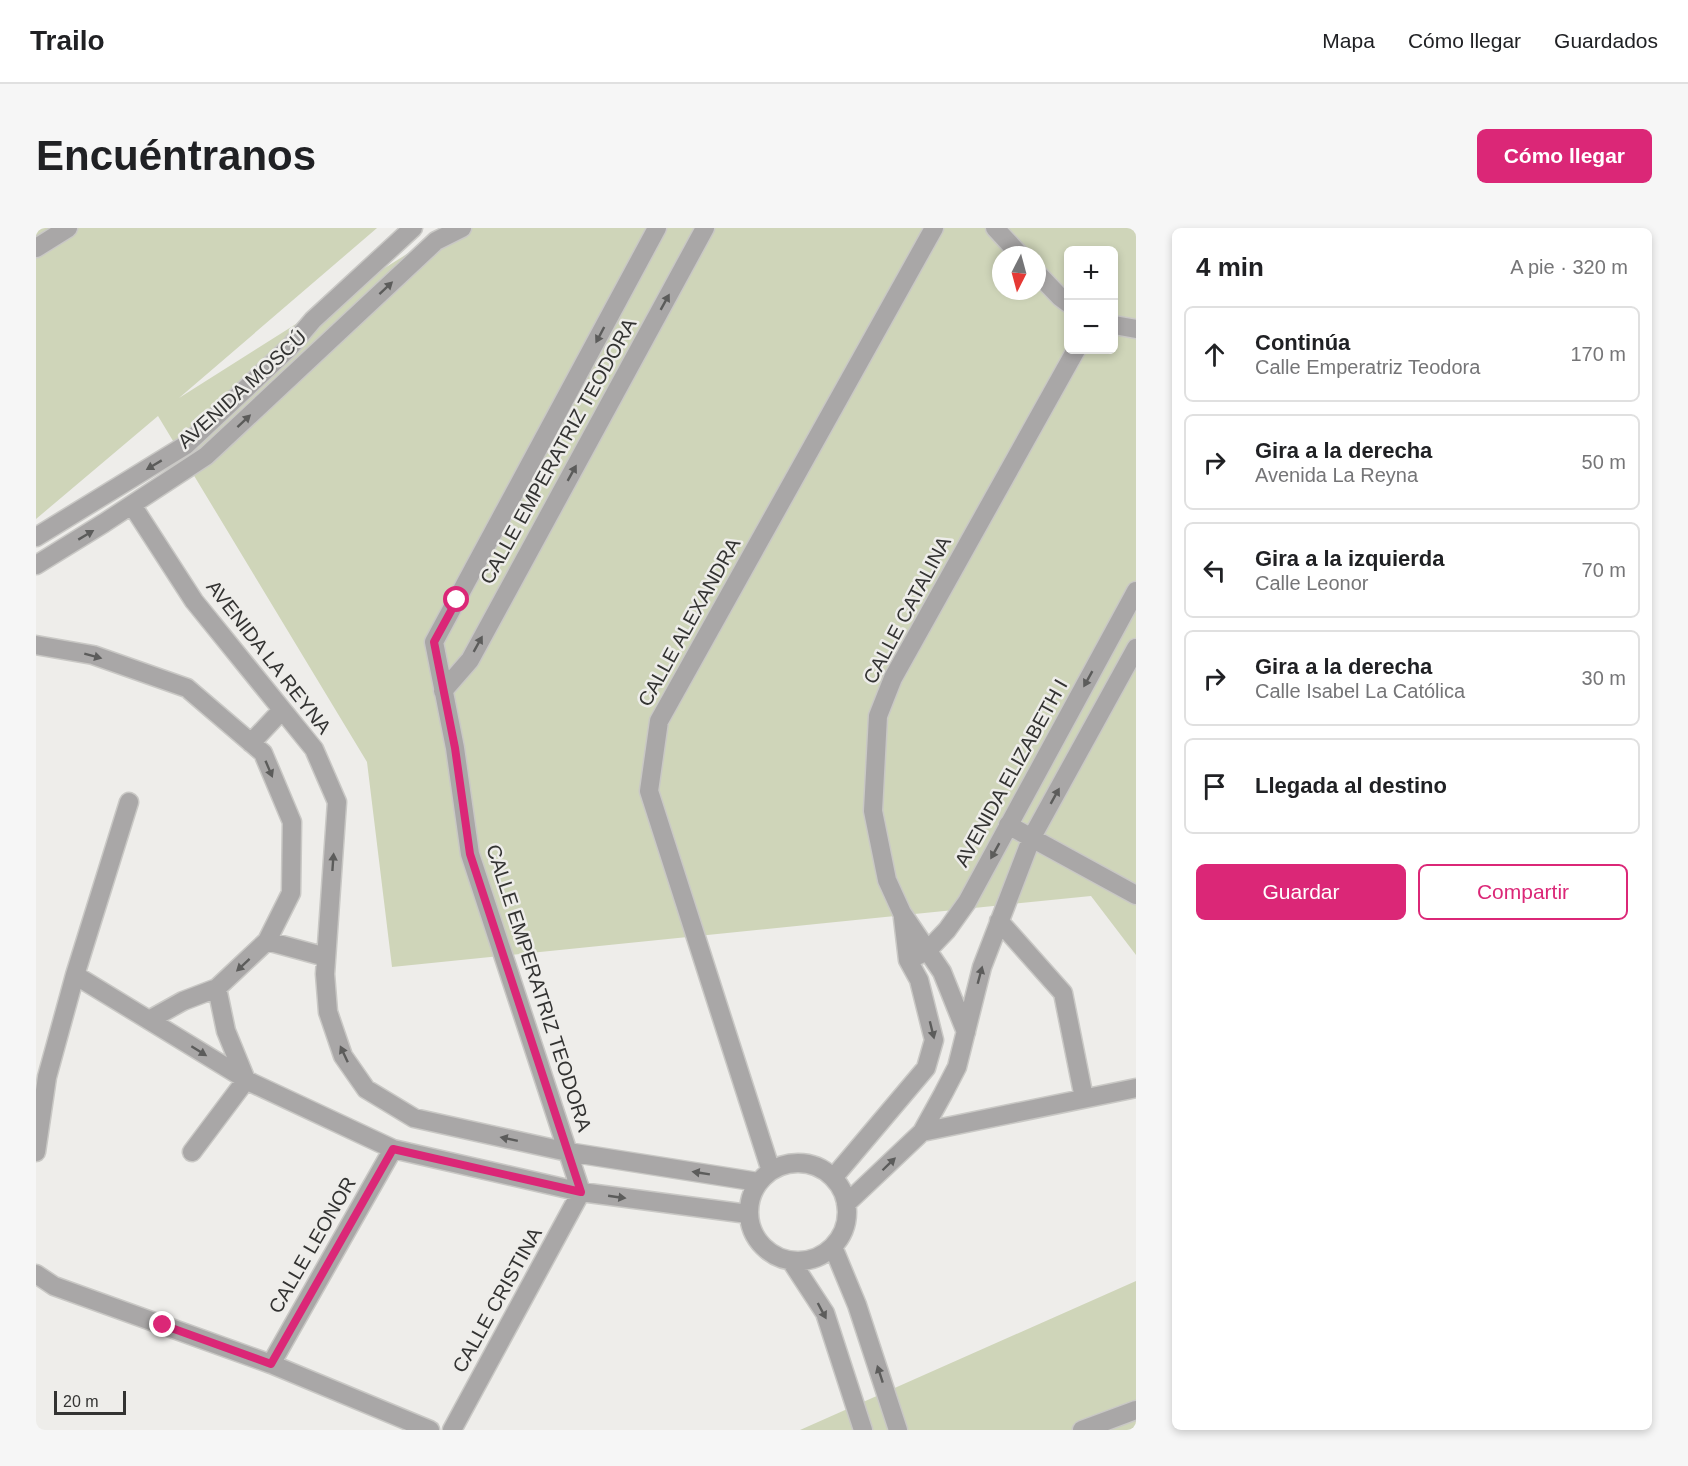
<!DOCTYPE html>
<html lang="es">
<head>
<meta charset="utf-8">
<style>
  :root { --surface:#fff; --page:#f6f6f6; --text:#202124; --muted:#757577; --line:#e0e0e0; --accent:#db2777 }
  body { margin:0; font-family:Arial,sans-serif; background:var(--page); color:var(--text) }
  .controls { position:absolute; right:18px; top:18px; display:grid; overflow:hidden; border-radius:9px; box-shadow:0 3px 9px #0003 }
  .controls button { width:54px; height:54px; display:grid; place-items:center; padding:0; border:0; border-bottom:2px solid var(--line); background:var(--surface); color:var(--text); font:30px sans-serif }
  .compass { position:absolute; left:956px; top:18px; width:54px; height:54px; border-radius:50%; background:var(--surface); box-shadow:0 3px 9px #0003; rotate:186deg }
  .scale { position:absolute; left:18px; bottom:15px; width:72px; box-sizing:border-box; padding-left:6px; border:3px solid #333332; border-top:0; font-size:16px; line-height:21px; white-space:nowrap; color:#333332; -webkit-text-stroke:4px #eeedea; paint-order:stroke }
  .stop { position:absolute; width:18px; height:18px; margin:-14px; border:4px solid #db2777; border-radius:50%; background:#fff }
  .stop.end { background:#db2777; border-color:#fff; box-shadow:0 2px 6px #0008 }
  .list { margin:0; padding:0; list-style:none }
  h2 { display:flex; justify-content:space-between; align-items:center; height:78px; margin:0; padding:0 24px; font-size:26px }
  h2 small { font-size:20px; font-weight:400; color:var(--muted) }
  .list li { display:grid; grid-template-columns:39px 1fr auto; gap:18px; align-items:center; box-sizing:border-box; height:96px; margin:0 12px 12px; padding:0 12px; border:2px solid var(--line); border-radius:9px }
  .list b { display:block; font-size:22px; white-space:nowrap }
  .list p { margin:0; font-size:20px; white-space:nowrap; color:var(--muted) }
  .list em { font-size:20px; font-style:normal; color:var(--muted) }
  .actions { display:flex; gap:12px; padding:18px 24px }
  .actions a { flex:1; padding:14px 0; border:2px solid var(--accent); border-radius:9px; text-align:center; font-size:21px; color:var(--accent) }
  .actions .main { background:var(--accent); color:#fff }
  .icon { flex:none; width:33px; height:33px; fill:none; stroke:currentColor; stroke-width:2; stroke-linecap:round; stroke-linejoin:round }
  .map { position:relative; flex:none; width:1100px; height:1202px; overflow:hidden; border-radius:9px }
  header { display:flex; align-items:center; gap:36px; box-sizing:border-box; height:84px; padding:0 30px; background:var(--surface); border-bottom:2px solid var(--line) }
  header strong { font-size:28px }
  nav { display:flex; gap:33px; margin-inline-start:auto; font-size:21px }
  .intro { display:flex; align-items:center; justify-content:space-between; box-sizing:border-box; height:144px; padding:0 36px }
  h1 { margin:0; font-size:42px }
  .button { padding:15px 27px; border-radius:9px; background:var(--accent); color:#fff; font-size:21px; font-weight:700 }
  main { display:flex; gap:36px; padding:0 36px }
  aside { flex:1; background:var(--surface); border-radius:9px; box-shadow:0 3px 9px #0003 }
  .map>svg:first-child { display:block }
  .green { fill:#cfd5b9; fill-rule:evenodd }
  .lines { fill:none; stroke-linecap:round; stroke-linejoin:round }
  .minor-casing { stroke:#c9c8c5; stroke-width:21 }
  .minor { stroke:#a9a7a7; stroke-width:18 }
  .oneway { fill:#5c5c5b }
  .route { stroke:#db2777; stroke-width:8 }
  .labels { text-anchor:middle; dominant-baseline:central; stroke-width:5; stroke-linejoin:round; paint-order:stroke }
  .street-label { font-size:20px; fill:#333332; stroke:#eeedea }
</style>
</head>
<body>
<header>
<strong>Trailo</strong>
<nav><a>Mapa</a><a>Cómo llegar</a><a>Guardados</a></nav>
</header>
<div class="intro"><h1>Encuéntranos</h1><a class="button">Cómo llegar</a></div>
<main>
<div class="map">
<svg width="1100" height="1202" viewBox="0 0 1100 1202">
  <rect width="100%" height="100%" fill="#eeedea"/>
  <path class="green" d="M0,0h341l-198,170 269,-170h688v727l-45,-59 -699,71 -25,-205 -209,-346 -122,103zM1032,22h46v100h-46zM965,27h36v36h-36z
    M1100,1053v149h-336z"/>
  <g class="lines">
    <g class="minor-casing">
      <path id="minor" d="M959,0l25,27
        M0,20l32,-20
        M1001,45l23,24 8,6
        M1078,97l22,4
        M96,277l62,96 120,148 23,53 -12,172 3,38 15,44 23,33 48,29 154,34 190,30
        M0,309l150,-92 104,-98 23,-27 100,-92
        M0,337l68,-42 102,-67 230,-215 26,-13
        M0,417l57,10 94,33 76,65 29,69 -1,71 -24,48 -50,47 -34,13 -34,19
        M407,463l27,-31 235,-432
        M215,515l31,-33
        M972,597l128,70
        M963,693l64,72 21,105
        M231,713l59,16
        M872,732l19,-9 20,-21 20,-28 169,-311
        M39,747l177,108 141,66 188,43 167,22
        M930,804l-24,-60 -40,-59 -15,-33 -14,-69 5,-95 15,-38 183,-328
        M886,904l214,-44
        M0,924l11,-75 28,-102 54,-173
        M156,924l54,-72 -20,-49 -9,-43
        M713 984a49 49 0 1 1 98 0a49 49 0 1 1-98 0Z
        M735,943l-122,-380 10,-70 275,-493
        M797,950l93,-110 8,-28 -15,-60 -11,-20 -5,-42
        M810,976l76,-72 21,-38 14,-27 25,-100 50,-130 104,-189
        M797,1019l24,58 41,125
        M755,1033l34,52 38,117
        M0,1046l18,12 217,78 159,66
        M235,1136l122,-215
        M416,1202l129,-238 -111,-338 -15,-106 -21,-106 223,-414
        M1046,1202l54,-20"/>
    </g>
    <use href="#minor" class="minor"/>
  </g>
  <defs><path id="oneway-solid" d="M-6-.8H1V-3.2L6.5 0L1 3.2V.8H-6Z" transform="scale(1.5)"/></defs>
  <g class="oneway">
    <use href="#oneway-solid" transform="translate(350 60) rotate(-43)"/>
    <use href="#oneway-solid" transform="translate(629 74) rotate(-61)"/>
    <use href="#oneway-solid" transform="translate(564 107) rotate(118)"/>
    <use href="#oneway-solid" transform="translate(208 193) rotate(-43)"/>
    <use href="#oneway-solid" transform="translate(118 237) rotate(149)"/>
    <use href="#oneway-solid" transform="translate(536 245) rotate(-61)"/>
    <use href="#oneway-solid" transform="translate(50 307) rotate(-31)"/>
    <use href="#oneway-solid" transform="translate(442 416) rotate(-61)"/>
    <use href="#oneway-solid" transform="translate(57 428) rotate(15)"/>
    <use href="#oneway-solid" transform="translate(1052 451) rotate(119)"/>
    <use href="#oneway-solid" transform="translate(233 541) rotate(67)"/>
    <use href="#oneway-solid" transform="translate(1019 568) rotate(-61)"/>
    <use href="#oneway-solid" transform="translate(959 623) rotate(119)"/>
    <use href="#oneway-solid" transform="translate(297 634) rotate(-86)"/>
    <use href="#oneway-solid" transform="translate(207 737) rotate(137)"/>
    <use href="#oneway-solid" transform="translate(944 747) rotate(-75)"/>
    <use href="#oneway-solid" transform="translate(896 802) rotate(76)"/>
    <use href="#oneway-solid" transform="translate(163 823) rotate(32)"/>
    <use href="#oneway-solid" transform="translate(308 826) rotate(-115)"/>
    <use href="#oneway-solid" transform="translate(473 911) rotate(-168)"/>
    <use href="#oneway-solid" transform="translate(853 936) rotate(-44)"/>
    <use href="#oneway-solid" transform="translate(665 945) rotate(-171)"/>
    <use href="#oneway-solid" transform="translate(581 969) rotate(8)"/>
    <use href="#oneway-solid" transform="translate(786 1083) rotate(62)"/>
    <use href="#oneway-solid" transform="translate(844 1146) rotate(-108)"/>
  </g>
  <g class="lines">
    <path class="route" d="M127,1097l108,39 122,-215 188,43 -111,-338 -15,-106 -21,-106 23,-42"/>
  </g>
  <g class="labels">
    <g class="street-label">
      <text transform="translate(206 161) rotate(-42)">AVENIDA MOSCÚ</text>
      <text transform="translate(522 223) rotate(-61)">CALLE EMPERATRIZ TEODORA</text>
      <text transform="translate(871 382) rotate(-62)">CALLE CATALINA</text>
      <text transform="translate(653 394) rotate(-61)">CALLE ALEXANDRA</text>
      <text transform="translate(233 429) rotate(52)">AVENIDA LA REYNA</text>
      <text transform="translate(975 545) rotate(-61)">AVENIDA ELIZABETH I</text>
      <text transform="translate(503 760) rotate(72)">CALLE EMPERATRIZ TEODORA</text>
      <text transform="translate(276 1017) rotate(-60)">CALLE LEONOR</text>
      <text transform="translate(461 1072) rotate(-61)">CALLE CRISTINA</text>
    </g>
  </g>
</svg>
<div class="controls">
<button>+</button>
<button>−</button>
</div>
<svg class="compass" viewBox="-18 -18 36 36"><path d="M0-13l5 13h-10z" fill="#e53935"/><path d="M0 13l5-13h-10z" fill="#757577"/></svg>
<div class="scale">20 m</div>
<div class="stop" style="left:421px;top:372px"></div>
<div class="stop end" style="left:127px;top:1097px"></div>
</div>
<aside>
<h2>4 min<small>A pie · 320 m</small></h2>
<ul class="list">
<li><svg class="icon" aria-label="ahead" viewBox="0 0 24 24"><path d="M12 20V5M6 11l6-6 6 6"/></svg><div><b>Continúa</b><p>Calle Emperatriz Teodora</p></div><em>170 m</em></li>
<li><svg class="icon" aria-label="right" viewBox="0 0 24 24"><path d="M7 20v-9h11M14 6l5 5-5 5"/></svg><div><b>Gira a la derecha</b><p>Avenida La Reyna</p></div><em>50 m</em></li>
<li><svg class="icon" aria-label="left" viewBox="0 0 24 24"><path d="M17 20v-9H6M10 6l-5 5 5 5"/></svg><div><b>Gira a la izquierda</b><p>Calle Leonor</p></div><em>70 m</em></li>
<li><svg class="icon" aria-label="right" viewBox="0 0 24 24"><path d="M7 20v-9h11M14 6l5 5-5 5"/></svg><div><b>Gira a la derecha</b><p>Calle Isabel La Católica</p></div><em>30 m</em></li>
<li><svg class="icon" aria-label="arrive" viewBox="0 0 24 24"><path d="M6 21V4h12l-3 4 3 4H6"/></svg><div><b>Llegada al destino</b></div></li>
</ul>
<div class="actions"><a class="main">Guardar</a><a>Compartir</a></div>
</aside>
</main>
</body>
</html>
